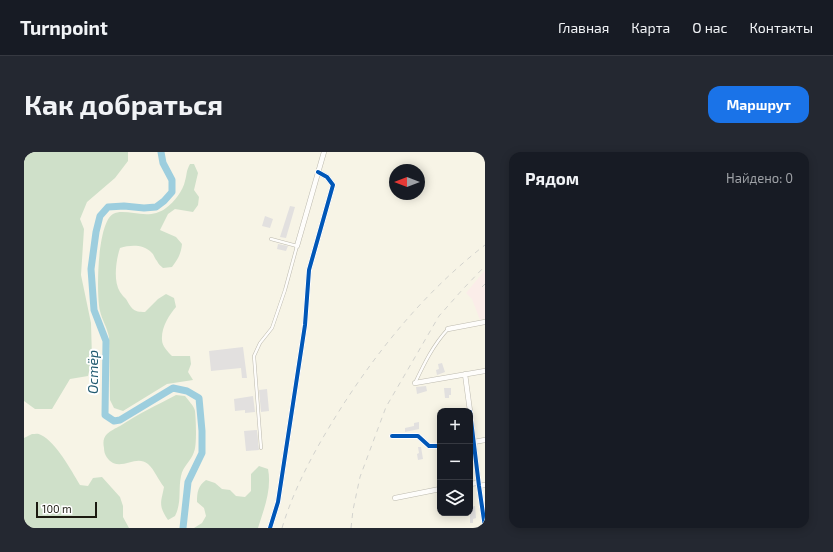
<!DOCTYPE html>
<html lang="ru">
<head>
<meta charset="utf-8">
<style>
  :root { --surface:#171b24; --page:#242831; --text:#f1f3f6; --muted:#9ea1a6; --line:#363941; --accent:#1a73e8 }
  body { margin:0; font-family:"Exo 2",sans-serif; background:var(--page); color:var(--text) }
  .controls { position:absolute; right:12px; bottom:12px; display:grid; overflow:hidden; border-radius:8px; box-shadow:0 2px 10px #0003 }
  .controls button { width:36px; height:36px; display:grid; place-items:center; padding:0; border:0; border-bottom:1px solid var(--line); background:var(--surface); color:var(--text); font:20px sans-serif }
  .compass { position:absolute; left:365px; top:12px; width:36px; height:36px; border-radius:50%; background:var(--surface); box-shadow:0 2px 10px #0003; rotate:270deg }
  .scale { position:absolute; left:12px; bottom:10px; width:61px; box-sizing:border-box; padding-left:4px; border:2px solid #1c1a10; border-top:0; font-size:11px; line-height:14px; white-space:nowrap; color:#1c1a10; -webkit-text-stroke:3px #fff; paint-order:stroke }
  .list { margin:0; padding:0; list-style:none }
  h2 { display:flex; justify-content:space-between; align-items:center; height:52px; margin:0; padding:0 16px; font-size:17px }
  h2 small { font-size:13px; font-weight:400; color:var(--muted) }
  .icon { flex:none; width:22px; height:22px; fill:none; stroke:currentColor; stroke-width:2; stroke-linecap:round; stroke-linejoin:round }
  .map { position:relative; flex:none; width:461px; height:376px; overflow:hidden; border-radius:12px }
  header { display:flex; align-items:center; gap:24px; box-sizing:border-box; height:56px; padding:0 20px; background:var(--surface); border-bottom:1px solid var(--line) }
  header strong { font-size:19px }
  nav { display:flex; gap:22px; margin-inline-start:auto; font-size:14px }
  .intro { display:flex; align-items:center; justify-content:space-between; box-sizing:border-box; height:96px; padding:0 24px }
  h1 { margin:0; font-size:28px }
  .button { padding:10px 18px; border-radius:12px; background:var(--accent); color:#fff; font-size:14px; font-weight:700 }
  main { display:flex; gap:24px; padding:0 24px }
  aside { flex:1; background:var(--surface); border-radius:12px; box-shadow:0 2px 10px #0003 }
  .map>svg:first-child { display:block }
  .industrial { fill:#fbede9 }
  .green { fill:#cfe0c9 }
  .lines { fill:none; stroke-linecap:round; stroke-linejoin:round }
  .river { stroke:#9dcede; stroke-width:7 }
  .building { fill:#e2e0df }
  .service-casing { stroke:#bdbaaf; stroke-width:3.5 }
  .minor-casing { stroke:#bdbaaf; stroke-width:5.5 }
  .service { stroke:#fefdfb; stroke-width:2.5 }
  .minor { stroke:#fefdfb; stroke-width:4.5 }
  .rail { stroke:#d3d3ce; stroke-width:1; stroke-dasharray:5 5; stroke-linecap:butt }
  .cycleway-casing { stroke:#fff; stroke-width:6 }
  .cycleway { stroke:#0057b8; stroke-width:4 }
  .labels { text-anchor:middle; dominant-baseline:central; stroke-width:4; stroke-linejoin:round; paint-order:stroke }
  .water-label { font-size:14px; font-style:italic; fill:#215a70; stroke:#fff }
</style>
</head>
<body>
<header>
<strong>Turnpoint</strong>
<nav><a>Главная</a><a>Карта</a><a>О нас</a><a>Контакты</a></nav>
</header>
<div class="intro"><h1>Как добраться</h1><a class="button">Маршрут</a></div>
<main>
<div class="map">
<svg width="461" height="376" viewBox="0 0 461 376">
  <rect width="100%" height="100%" fill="#f7f4e6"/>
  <path class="industrial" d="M461,118v49l-5,1 -8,-21 -6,-6z"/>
  <path class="green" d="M0,0h104v9l-13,17 -28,24 -7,17 4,10 -3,46 10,48 1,36 -4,17 -18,3 -18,30h-17l-11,-8z
    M166,12h4l4,9 -4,17 5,7 -1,8 -5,7 -18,-3 -7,5 -8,16 16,7 6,7c-1,10 -4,15 -10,23l-9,1c-2,-2 -5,-4 -6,-7 -2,-2 -3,-6 -5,-8 -9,-9 -21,-8 -32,-5 -4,12 -7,33 0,44 2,3 4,5 6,7 6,10 7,13 19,13l13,-13 8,-5 8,4 2,9c-7,8 -15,21 -14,33 0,6 6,12 10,16h18l1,8 -3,8 5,8 -26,4 -44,27 -9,-3 -4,-8 -1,-63c-2,-10 -7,-17 -9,-26 -4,-16 -3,-88 13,-97 13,-7 35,8 53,-6 8,-6 17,-17 19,-27 2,-7 1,-10 5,-17z
    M152,243l9,1c3,4 9,10 10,15 1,8 2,34 -1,41 -3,9 -11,14 -13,24 -3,15 1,26 -6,40l-7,4c-10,-15 -7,-17 -4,-33 -5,-6 -10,-18 -16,-23 -11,-9 -23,4 -35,-1 -5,-3 -9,-8 -9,-15 -1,-5 -1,-10 3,-14 3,-3 9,-6 13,-8 18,-12 37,-21 56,-31z
    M8,282c3,0 6,-1 9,1 15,7 30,35 39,50l8,1 5,-8 9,-1 18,20 3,9v11l6,11h-102l-3,-5v-85z
    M235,314l9,3c4,20 -4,40 -10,59h-64l8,-5 4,-7 -2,-8 -7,-6c0,-10 1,-16 9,-22l9,3 7,6 8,1 6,6 9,1 6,-6v-17z"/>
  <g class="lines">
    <path class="river" d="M137,0l2,11 9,17v12l-8,9 -8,6 -12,1 -20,-2 -16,1 -8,9 -4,16 -5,37 3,41 12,31 -1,74 9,6 6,-1 53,-32 14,3 12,7 3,33v22l-14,29 -5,46"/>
  </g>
  <path class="building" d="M266,54l5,1 -9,31 -6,-1z
    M241,64l8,3 -3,9 -8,-2z
    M254,92l10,2 -2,5 -9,-2z
    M219,195l4,31h-5l-1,-10 -30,3 -2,-20z
    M418,211l3,9 -8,3 -1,-5 3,-1 -1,-5z
    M402,234l1,5 -10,3 -1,-7z
    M420,236h7v7h-2v3h-4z
    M243,237l2,22 -8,1 -2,-22z
    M229,244l2,16 -10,1v-3l-10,1 -1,-12z
    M395,270v7l-14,3v-4l9,-2v-3z
    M233,278l2,20 -13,1 -2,-20z
    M394,295h3l2,12 -5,1 -1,-6 2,-1z
    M451,354l1,12 -3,1v4h-3v-16z"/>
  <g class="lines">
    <g class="service-casing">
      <path id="service" d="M391,231c9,-19 18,-38 33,-54
        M237,296l-7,-92 6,-13 12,-15 13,-38 12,-44 -26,-7"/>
    </g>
    <g class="minor-casing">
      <path id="minor" d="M273,94l27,-94
        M424,177l37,-7
        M441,222l5,37
        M391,231l70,-12
        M446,260l9,74 6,41
        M368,284h26l11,10h11
        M446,289l4,1 11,-2
        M446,332l7,-1 2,3 6,-1
        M371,346l45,-9
        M246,376l8,-26 27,-177 4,-55 24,-85 -6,-8 -9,-5"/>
    </g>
    <use href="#service" class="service"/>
    <use href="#minor" class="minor"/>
    <path class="rail" d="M458,135l3,-3
      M258,376c13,-43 35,-82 59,-120 39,-61 86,-118 144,-163
      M327,376l2,-18 7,-33 26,-70 53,-91 24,-27 22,-23"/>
    <g class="cycleway-casing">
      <path id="cycleway" d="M446,260l9,74 6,41
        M368,284h26l11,10h11
        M246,376l8,-26 27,-177 4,-55 24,-85 -6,-8 -9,-5"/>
    </g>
    <use href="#cycleway" class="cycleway"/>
  </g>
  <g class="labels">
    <g class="water-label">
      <text transform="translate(68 220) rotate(-90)">Остёр</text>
    </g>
  </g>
</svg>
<div class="controls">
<button>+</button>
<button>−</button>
<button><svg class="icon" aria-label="layers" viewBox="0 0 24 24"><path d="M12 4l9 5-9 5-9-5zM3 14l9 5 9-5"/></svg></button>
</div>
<svg class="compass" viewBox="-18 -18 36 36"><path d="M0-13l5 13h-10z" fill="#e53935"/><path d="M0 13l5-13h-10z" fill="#9ea1a6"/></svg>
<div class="scale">100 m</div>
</div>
<aside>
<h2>Рядом<small>Найдено: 0</small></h2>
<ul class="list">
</ul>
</aside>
</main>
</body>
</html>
